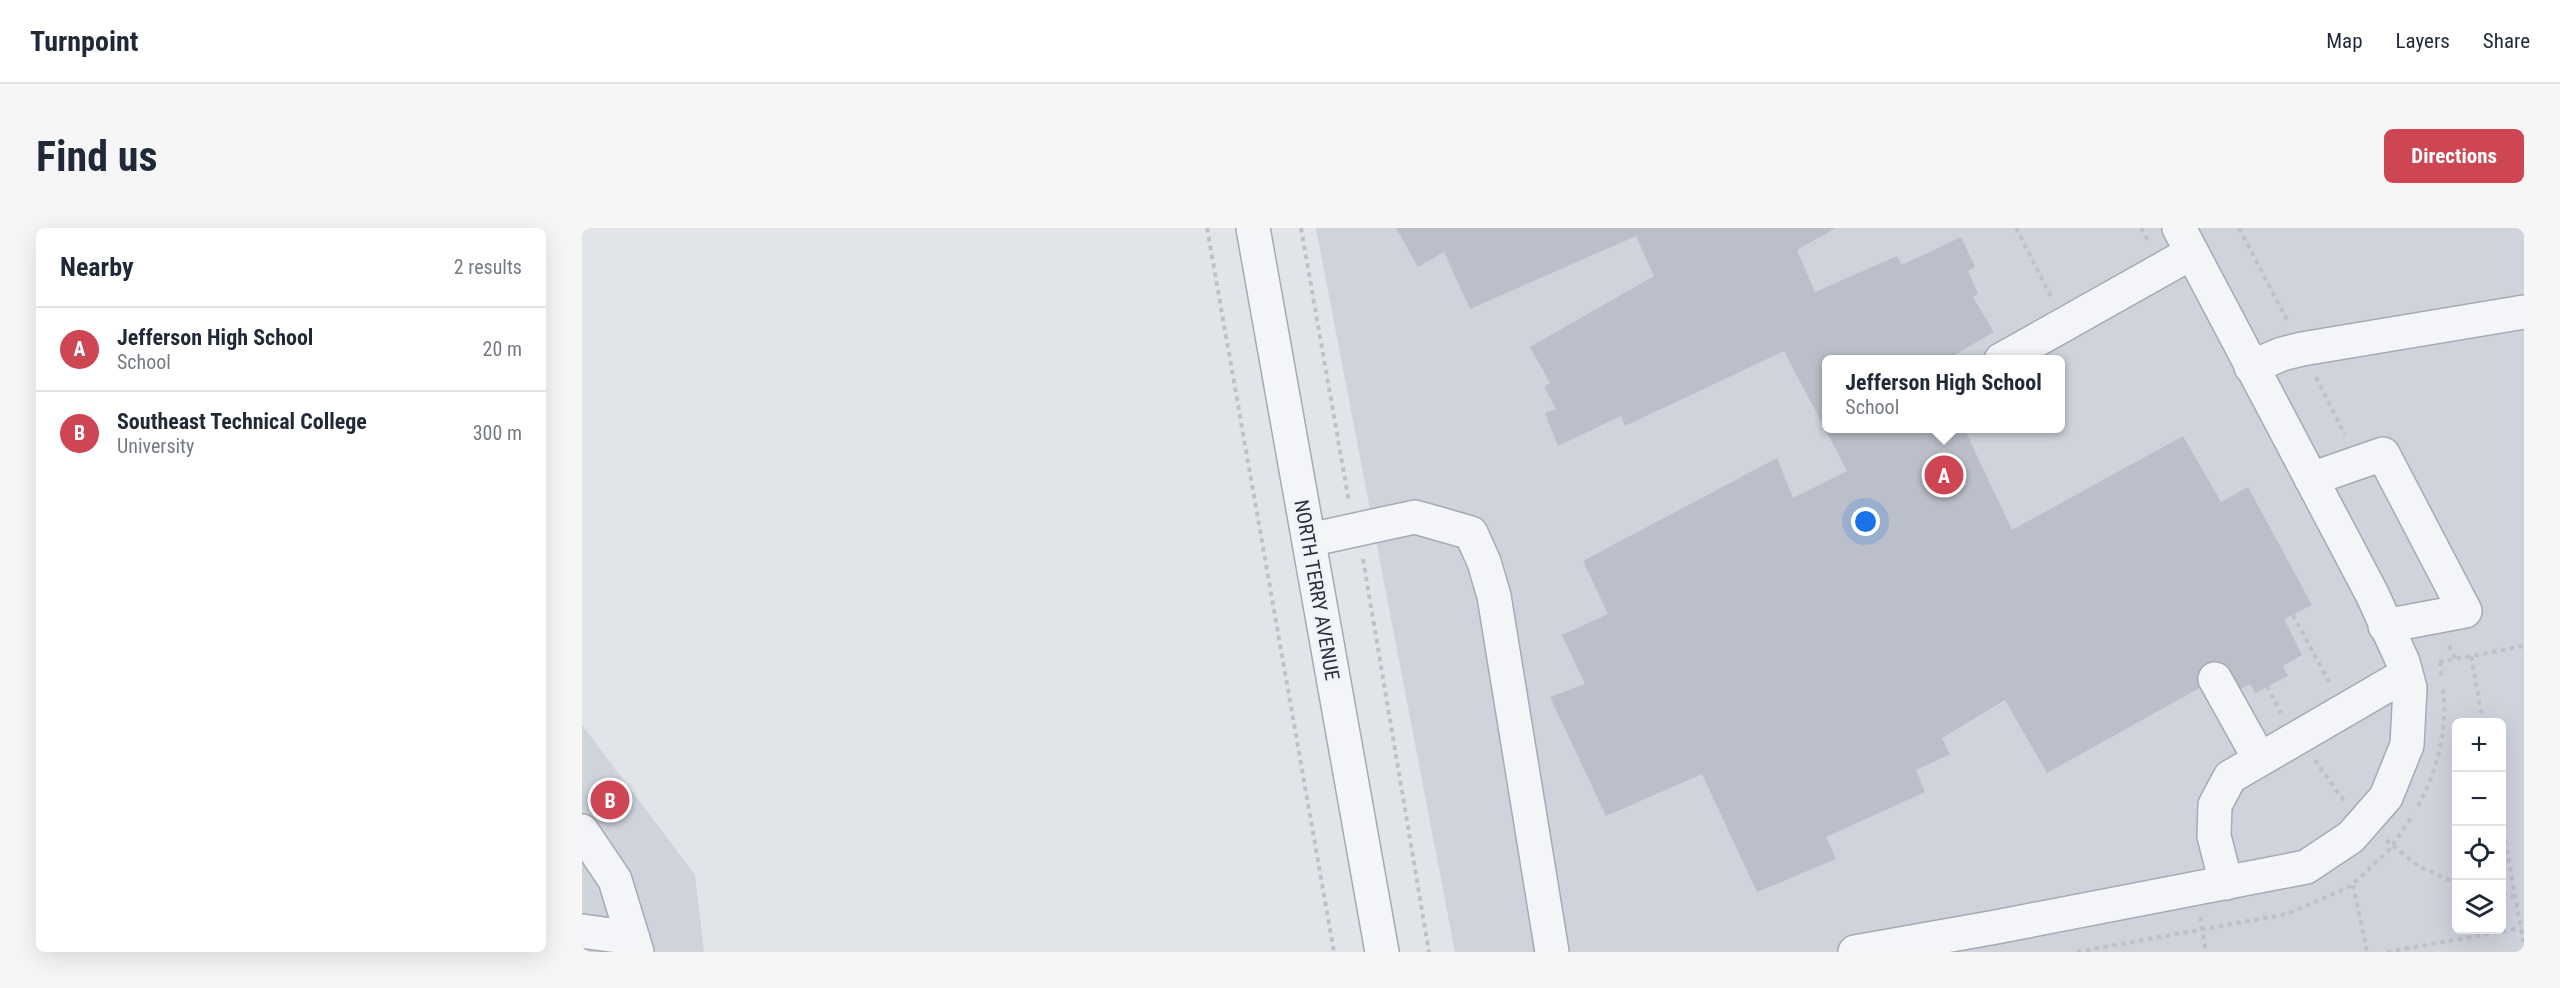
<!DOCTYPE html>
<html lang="en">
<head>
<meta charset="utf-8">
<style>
  :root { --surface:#fff; --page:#f6f6f7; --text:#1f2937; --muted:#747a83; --line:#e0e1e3; --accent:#ce4653 }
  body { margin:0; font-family:"Roboto Condensed",sans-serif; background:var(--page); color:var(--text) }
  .controls { position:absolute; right:18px; bottom:18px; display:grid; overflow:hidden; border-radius:9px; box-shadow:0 6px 24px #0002 }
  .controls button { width:54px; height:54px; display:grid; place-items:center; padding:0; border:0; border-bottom:2px solid var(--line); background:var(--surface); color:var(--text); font:30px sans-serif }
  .you { position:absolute; left:1284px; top:294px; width:21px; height:21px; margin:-15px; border:4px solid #fff; border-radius:50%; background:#1a73e8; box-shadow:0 0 0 9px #1a73e833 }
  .badge { display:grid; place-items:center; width:39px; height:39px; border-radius:50%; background:var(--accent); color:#fff; font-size:20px; font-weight:700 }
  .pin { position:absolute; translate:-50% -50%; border:3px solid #fff; box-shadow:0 2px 6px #0006 }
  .popup { position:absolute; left:1240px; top:127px; width:243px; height:78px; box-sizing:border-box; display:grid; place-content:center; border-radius:9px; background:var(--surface); filter:drop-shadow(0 2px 4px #0005); font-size:20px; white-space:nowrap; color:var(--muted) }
  .popup b { font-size:22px; color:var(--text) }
  .popup::after { content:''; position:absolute; left:50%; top:100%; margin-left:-12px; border:12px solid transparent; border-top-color:var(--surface) }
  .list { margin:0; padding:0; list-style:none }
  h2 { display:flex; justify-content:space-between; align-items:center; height:78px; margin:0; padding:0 24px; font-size:26px }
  h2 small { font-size:20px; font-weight:400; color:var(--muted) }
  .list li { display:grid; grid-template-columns:39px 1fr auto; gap:18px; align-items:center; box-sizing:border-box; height:84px; padding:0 24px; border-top:2px solid var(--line) }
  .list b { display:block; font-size:22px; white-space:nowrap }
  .list p { margin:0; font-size:20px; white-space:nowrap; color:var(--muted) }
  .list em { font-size:20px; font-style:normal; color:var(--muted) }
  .icon { flex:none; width:33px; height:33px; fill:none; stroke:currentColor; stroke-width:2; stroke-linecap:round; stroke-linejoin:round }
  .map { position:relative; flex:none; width:1942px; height:724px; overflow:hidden; border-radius:9px }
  header { display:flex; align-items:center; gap:36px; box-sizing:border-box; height:84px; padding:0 30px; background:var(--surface); border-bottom:2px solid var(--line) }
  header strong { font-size:28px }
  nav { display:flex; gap:33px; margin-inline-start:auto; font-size:21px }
  .intro { display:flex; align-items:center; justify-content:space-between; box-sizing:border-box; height:144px; padding:0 36px }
  h1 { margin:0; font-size:42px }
  .button { padding:15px 27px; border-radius:9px; background:var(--accent); color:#fff; font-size:21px; font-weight:700 }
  main { display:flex; gap:36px; padding:0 36px }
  aside { flex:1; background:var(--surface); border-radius:9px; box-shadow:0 6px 24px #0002 }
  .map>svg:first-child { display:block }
  .built { fill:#cfd3db; fill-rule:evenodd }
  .building { fill:#bbbfc9 }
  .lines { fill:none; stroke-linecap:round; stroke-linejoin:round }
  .minor-casing { stroke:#a6aab3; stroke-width:36 }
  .path { stroke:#bec2c8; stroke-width:4; stroke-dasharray:4.5 4.5; stroke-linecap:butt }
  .minor { stroke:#f3f5f8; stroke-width:33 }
  .labels { text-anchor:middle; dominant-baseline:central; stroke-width:5; stroke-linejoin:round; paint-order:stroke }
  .street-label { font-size:20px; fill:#293041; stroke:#f0f3f7 }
</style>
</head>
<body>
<header>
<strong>Turnpoint</strong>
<nav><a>Map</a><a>Layers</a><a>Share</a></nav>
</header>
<div class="intro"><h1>Find us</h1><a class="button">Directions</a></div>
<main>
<aside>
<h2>Nearby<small>2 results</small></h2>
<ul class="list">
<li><span class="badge">A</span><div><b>Jefferson High School</b><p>School</p></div><em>20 m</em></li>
<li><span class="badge">B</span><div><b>Southeast Technical College</b><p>University</p></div><em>300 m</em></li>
</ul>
</aside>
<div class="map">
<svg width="1942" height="724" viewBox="0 0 1942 724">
  <rect width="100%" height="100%" fill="#e1e4e9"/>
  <path class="built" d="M734,0h1208v724h-1069zM1245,132h234v68h-234zM1874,494h46v208h-46z
    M0,497l113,150 9,77h-122z"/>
  <path class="building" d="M814,0h440l-39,22 18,42 82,-36 5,9 59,-28 14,30 -7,4 10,23 -5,3 21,35 -48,28h-119v68h104l4,6 11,-6h18l48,102 171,-94 38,66 27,-15 64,118 -28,14 18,36 -19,11 5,10 -33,17 -5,-9 -12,6 -10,-18 -181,101 -42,-73 -63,38 8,16 -34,16 9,22 -99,45 10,22 -79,33 -55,-118 -96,42 -56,-119 35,-13 -23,-49 46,-21 -25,-53 194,-103 16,40 54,-27 -63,-120 -159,75 -4,-10 -63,30 -13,-33 11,-4 -12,-22 6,-4 -20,-36 124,-71 -18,-40 -166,73 -26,-57 -26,15z"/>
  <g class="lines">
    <g class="minor-casing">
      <path id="minor" d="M671,0l129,724
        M1419,132l190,-107
        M1669,139l31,-13 20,-5 222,-37
        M1729,251l72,-25 82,157 -80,15
        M727,312l106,-23 56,16 13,29 10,34 58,356
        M1633,451l44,79
        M0,603l33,49 22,72
        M1644,655l-12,-47 1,-31 15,-28 175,-102
        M0,703l51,7
        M1273,724l141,-25 310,-60 45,-30 35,-40 21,-52 3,-57 -7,-26 -31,-68 -193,-366"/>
    </g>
    <path class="path" d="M625,0l127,724
      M719,0l48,274
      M1434,0l35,69
      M1559,0l9,16
      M1657,0l49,94
      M1734,149l29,58
      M781,331l66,393
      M1711,387l37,69
      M1867,418l6,12
      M1889,428l12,66
      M1857,434l85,-16
      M1858,434l2,17
      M1685,458l14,27
      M1733,532l29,41
      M1836,578c20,-37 30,-77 25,-119
      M1920,595l22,122
      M1804,612l32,26 38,17
      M1771,657l14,67
      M1920,666l13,3
      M1618,689l6,35
      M1495,724l210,-38 64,-28 39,-37 23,-34
      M1805,724l134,-24"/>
    <use href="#minor" class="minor"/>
  </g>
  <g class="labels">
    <g class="street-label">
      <text transform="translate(735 362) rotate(80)">NORTH TERRY AVENUE</text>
    </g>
  </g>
</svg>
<div class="controls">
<button>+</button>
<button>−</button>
<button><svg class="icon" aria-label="locate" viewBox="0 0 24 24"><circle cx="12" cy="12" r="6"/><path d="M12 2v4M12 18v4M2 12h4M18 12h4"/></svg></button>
<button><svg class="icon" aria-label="layers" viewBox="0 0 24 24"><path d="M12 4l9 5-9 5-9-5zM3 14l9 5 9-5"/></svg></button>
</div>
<div class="you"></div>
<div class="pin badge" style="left:1362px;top:247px">A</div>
<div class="popup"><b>Jefferson High School</b>School</div>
<div class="pin badge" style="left:28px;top:572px">B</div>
</div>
</main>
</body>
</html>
